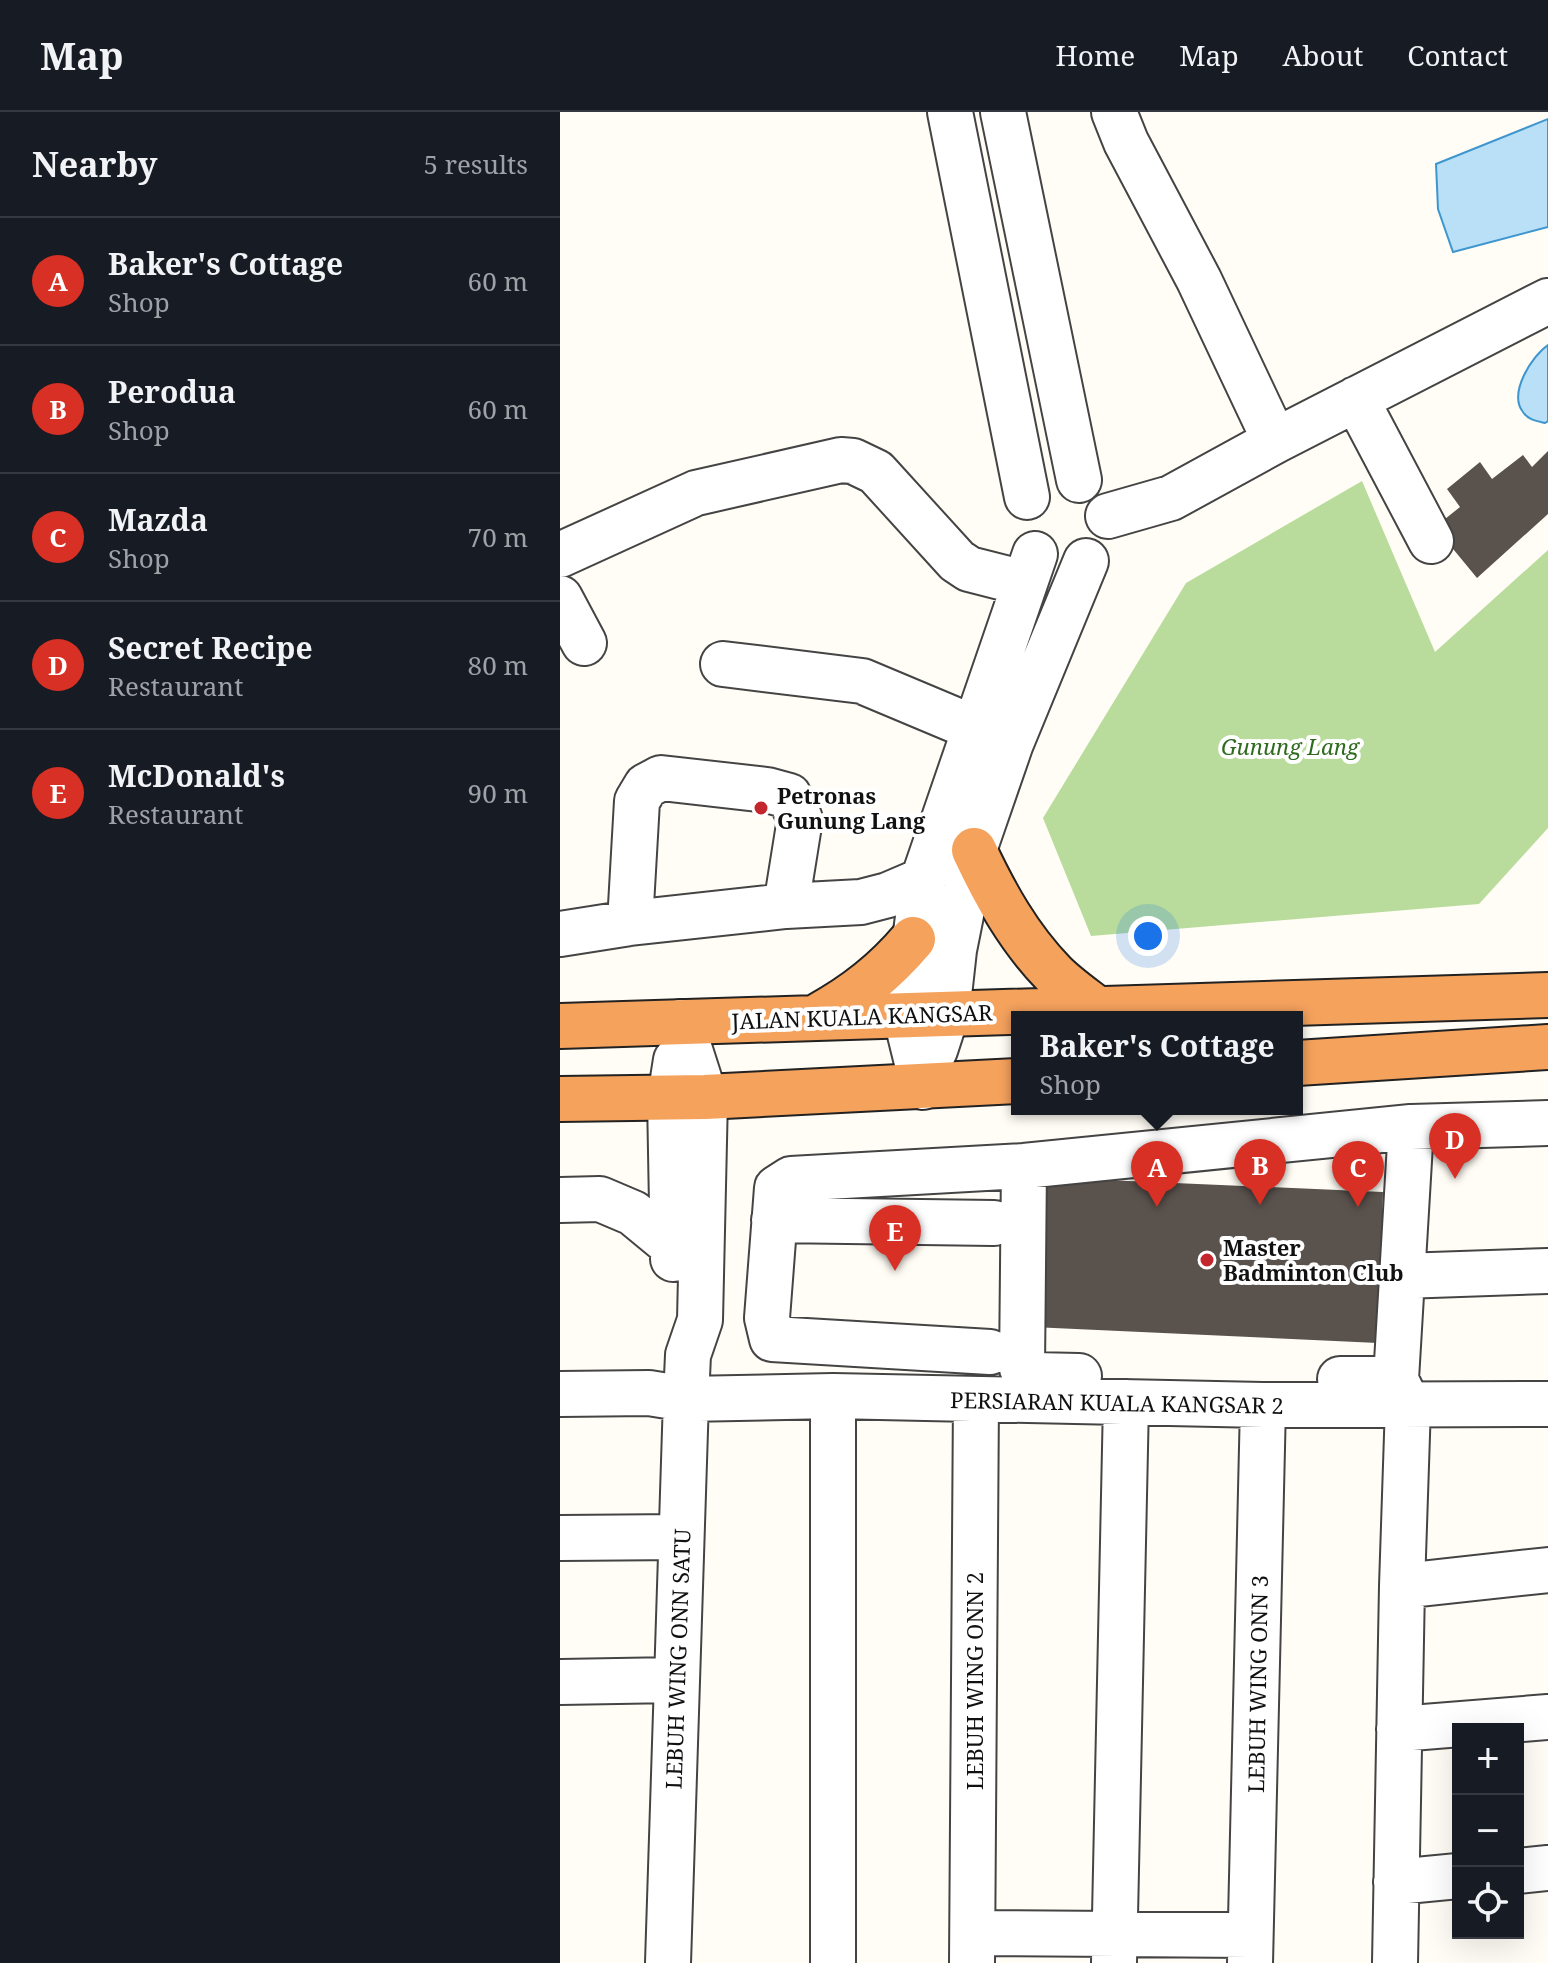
<!DOCTYPE html>
<html lang="en">
<head>
<meta charset="utf-8">
<style>
  :root { --surface:#171b24; --page:#242831; --text:#f1f3f6; --muted:#9ea1a6; --line:#363941; --accent:#d93025 }
  body { margin:0; font-family:"Noto Serif",serif; background:var(--page); color:var(--text) }
  .controls { position:absolute; right:24px; bottom:24px; display:grid; overflow:hidden; border-radius:0px; box-shadow:0 8px 32px #0002 }
  .controls button { width:72px; height:72px; display:grid; place-items:center; padding:0; border:0; border-bottom:2px solid var(--line); background:var(--surface); color:var(--text); font:40px sans-serif }
  .you { position:absolute; left:588px; top:824px; width:28px; height:28px; margin:-20px; border:6px solid #fff; border-radius:50%; background:#1a73e8; box-shadow:0 0 0 12px #1a73e833 }
  .badge { display:grid; place-items:center; width:52px; height:52px; border-radius:50%; background:var(--accent); color:#fff; font-size:26px; font-weight:700 }
  .pin { position:absolute; translate:-50% -66px; filter:drop-shadow(0 2px 4px #0008) }
  .pin::after { content:''; position:absolute; top:42px; width:28px; height:24px; background:inherit; clip-path:polygon(0 0,100% 0,50% 100%) }
  .popup { position:absolute; left:451px; top:899px; width:292px; height:104px; box-sizing:border-box; display:grid; place-content:center; border-radius:0px; background:var(--surface); filter:drop-shadow(0 2px 6px #0005); font-size:26px; white-space:nowrap; color:var(--muted) }
  .popup b { font-size:30px; color:var(--text) }
  .popup::after { content:''; position:absolute; left:50%; top:100%; margin-left:-16px; border:16px solid transparent; border-top-color:var(--surface) }
  .list { margin:0; padding:0; list-style:none }
  h2 { display:flex; justify-content:space-between; align-items:center; height:104px; margin:0; padding:0 32px; font-size:34px }
  h2 small { font-size:26px; font-weight:400; color:var(--muted) }
  .list li { display:grid; grid-template-columns:52px 1fr auto; gap:24px; align-items:center; box-sizing:border-box; height:128px; padding:0 32px; border-top:2px solid var(--line) }
  .list b { display:block; font-size:30px; white-space:nowrap }
  .list p { margin:0; font-size:26px; white-space:nowrap; color:var(--muted) }
  .list em { font-size:26px; font-style:normal; color:var(--muted) }
  .icon { flex:none; width:44px; height:44px; fill:none; stroke:currentColor; stroke-width:2; stroke-linecap:round; stroke-linejoin:round }
  .map { position:relative; flex:none; width:988px; height:1851px; overflow:hidden }
  header { display:flex; align-items:center; gap:48px; box-sizing:border-box; height:112px; padding:0 40px; background:var(--surface); border-bottom:2px solid var(--line) }
  header strong { font-size:38px }
  nav { display:flex; gap:44px; margin-inline-start:auto; font-size:28px }
  main { display:flex }
  aside { flex:1; background:var(--surface) }
  .map>svg:first-child { display:block }
  .forest { fill:#b9dc9c }
  .water { fill:#b9e0f7; stroke:#3f96cf; stroke-width:2 }
  .building { fill:#5a524d }
  .lines { fill:none; stroke-linecap:round; stroke-linejoin:round }
  .minor-casing { stroke:#444; stroke-width:48 }
  .highway-casing { stroke:#222; stroke-width:48 }
  .minor { stroke:#fff; stroke-width:44 }
  .highway { stroke:#f5a25d; stroke-width:44 }
  .poi-dot { fill:#c4262e; stroke:#fff; stroke-width:3 }
  .labels { text-anchor:middle; dominant-baseline:central; stroke-width:8; stroke-linejoin:round; paint-order:stroke }
  .park-label { font-size:22px; font-style:italic; fill:#2f6b1f; stroke:#fff }
  .poi-label { font-size:22px; font-weight:bold; fill:#111; stroke:#fff; text-anchor:start }
  .street-label { font-size:22px; fill:#111; stroke:#fff }
</style>
</head>
<body>
<header>
<strong>Map</strong>
<nav><a>Home</a><a>Map</a><a>About</a><a>Contact</a></nav>
</header>
<main>
<aside>
<h2>Nearby<small>5 results</small></h2>
<ul class="list">
<li><span class="badge">A</span><div><b>Baker's Cottage</b><p>Shop</p></div><em>60 m</em></li>
<li><span class="badge">B</span><div><b>Perodua</b><p>Shop</p></div><em>60 m</em></li>
<li><span class="badge">C</span><div><b>Mazda</b><p>Shop</p></div><em>70 m</em></li>
<li><span class="badge">D</span><div><b>Secret Recipe</b><p>Restaurant</p></div><em>80 m</em></li>
<li><span class="badge">E</span><div><b>McDonald's</b><p>Restaurant</p></div><em>90 m</em></li>
</ul>
</aside>
<div class="map">
<svg width="988" height="1851" viewBox="0 0 988 1851">
  <rect width="100%" height="100%" fill="#fffdf5"/>
  <path class="forest" d="M802,369l73,171 113,-102v278l-69,76 -388,32 -48,-118 143,-235z"/>
  <path class="water" d="M988,7v108l-95,25 -15,-43 -2,-45z
    M988,233v76l-3,2c-8,-2 -17,-3 -22,-11 -15,-19 9,-56 25,-67z"/>
  <path class="building" d="M988,339v63l-71,64 -42,-51 25,-20 -13,-18 33,-27 12,17 31,-24 9,12z
    M477,1065l346,15 -5,151 -346,-16z"/>
  <g class="lines">
    <g class="minor-casing">
      <path id="minor" d="M390,0l77,385
        M443,0l76,368
        M554,0l12,30 73,138 76,161
        M796,287l75,142
        M548,404l63,-18 104,-57 273,-140
        M0,443l136,-62 145,-33 12,1 23,11 81,89 12,8 55,14
        M0,486l24,45
        M163,552l139,17 112,47
        M70,811l7,-122 9,-15 15,-8 106,12 22,6 11,23 -14,87
        M0,822l70,-11 156,-17 75,-4 27,-7 35,-15
        M375,938l12,-37 7,-63 20,-100 37,-107 75,-182
        M363,975l-18,-73 18,-134 112,-326
        M464,1054l-2,202 11,7 46,1
        M0,1088l40,-1 33,14 40,33
        M214,1108l220,3
        M113,1147l-3,-161 6,-38
        M842,1164l146,-5
        M430,1240l-218,-13 -5,-21 10,-130 14,-9 233,-13 387,-39 137,-4
        M780,1267h56l15,-252
        M0,1282l89,-1 37,6 147,-3 430,9 285,-1
        M273,1284v567
        M0,1426l120,-1
        M842,1474l146,-16
        M0,1570l115,-2
        M839,1617l149,-12
        M958,1759l30,-3
        M836,1770l62,-6
        M413,1821l277,2
        M108,1851l18,-564 2,-44 12,-35 5,-223 -24,-75
        M412,1851l4,-564
        M554,1851l12,-561
        M690,1851l13,-558
        M835,1851l7,-377 6,-181 -12,-25"/>
    </g>
    <g class="highway-casing">
      <path id="highway" d="M414,738c21,45 45,88 80,124 13,13 29,24 43,35
        M258,904c38,-21 67,-44 95,-77
        M0,914l988,-31
        M737,951l251,-16
        M0,987l145,-2 312,-16"/>
    </g>
    <use href="#minor" class="minor"/>
    <use href="#highway" class="highway"/>
  </g>
  <g class="poi-dot">
    <circle cx="201" cy="696" r="8"/>
    <circle cx="647" cy="1148" r="8"/>
  </g>
  <g class="labels">
    <g class="park-label">
      <text x="730" y="634">Gunung Lang</text>
    </g>
    <g class="poi-label">
      <text x="217" y="683">Petronas<tspan x="217" dy="25">Gunung Lang</tspan></text>
      <text x="663" y="1135">Master<tspan x="663" dy="25">Badminton Club</tspan></text>
    </g>
    <g class="street-label">
      <text transform="translate(302 904) rotate(-2)">JALAN KUALA KANGSAR</text>
      <text transform="translate(557 1290) rotate(1)">PERSIARAN KUALA KANGSAR 2</text>
      <text transform="translate(117 1547) rotate(-88)">LEBUH WING ONN SATU</text>
      <text transform="translate(414 1569) rotate(-90)">LEBUH WING ONN 2</text>
      <text transform="translate(697 1572) rotate(-89)">LEBUH WING ONN 3</text>
    </g>
  </g>
</svg>
<div class="controls">
<button>+</button>
<button>−</button>
<button><svg class="icon" aria-label="locate" viewBox="0 0 24 24"><circle cx="12" cy="12" r="6"/><path d="M12 2v4M12 18v4M2 12h4M18 12h4"/></svg></button>
</div>
<div class="you"></div>
<div class="pin badge" style="left:597px;top:1095px">A</div>
<div class="popup"><b>Baker's Cottage</b>Shop</div>
<div class="pin badge" style="left:700px;top:1093px">B</div>
<div class="pin badge" style="left:798px;top:1095px">C</div>
<div class="pin badge" style="left:895px;top:1067px">D</div>
<div class="pin badge" style="left:335px;top:1159px">E</div>
</div>
</main>
</body>
</html>
